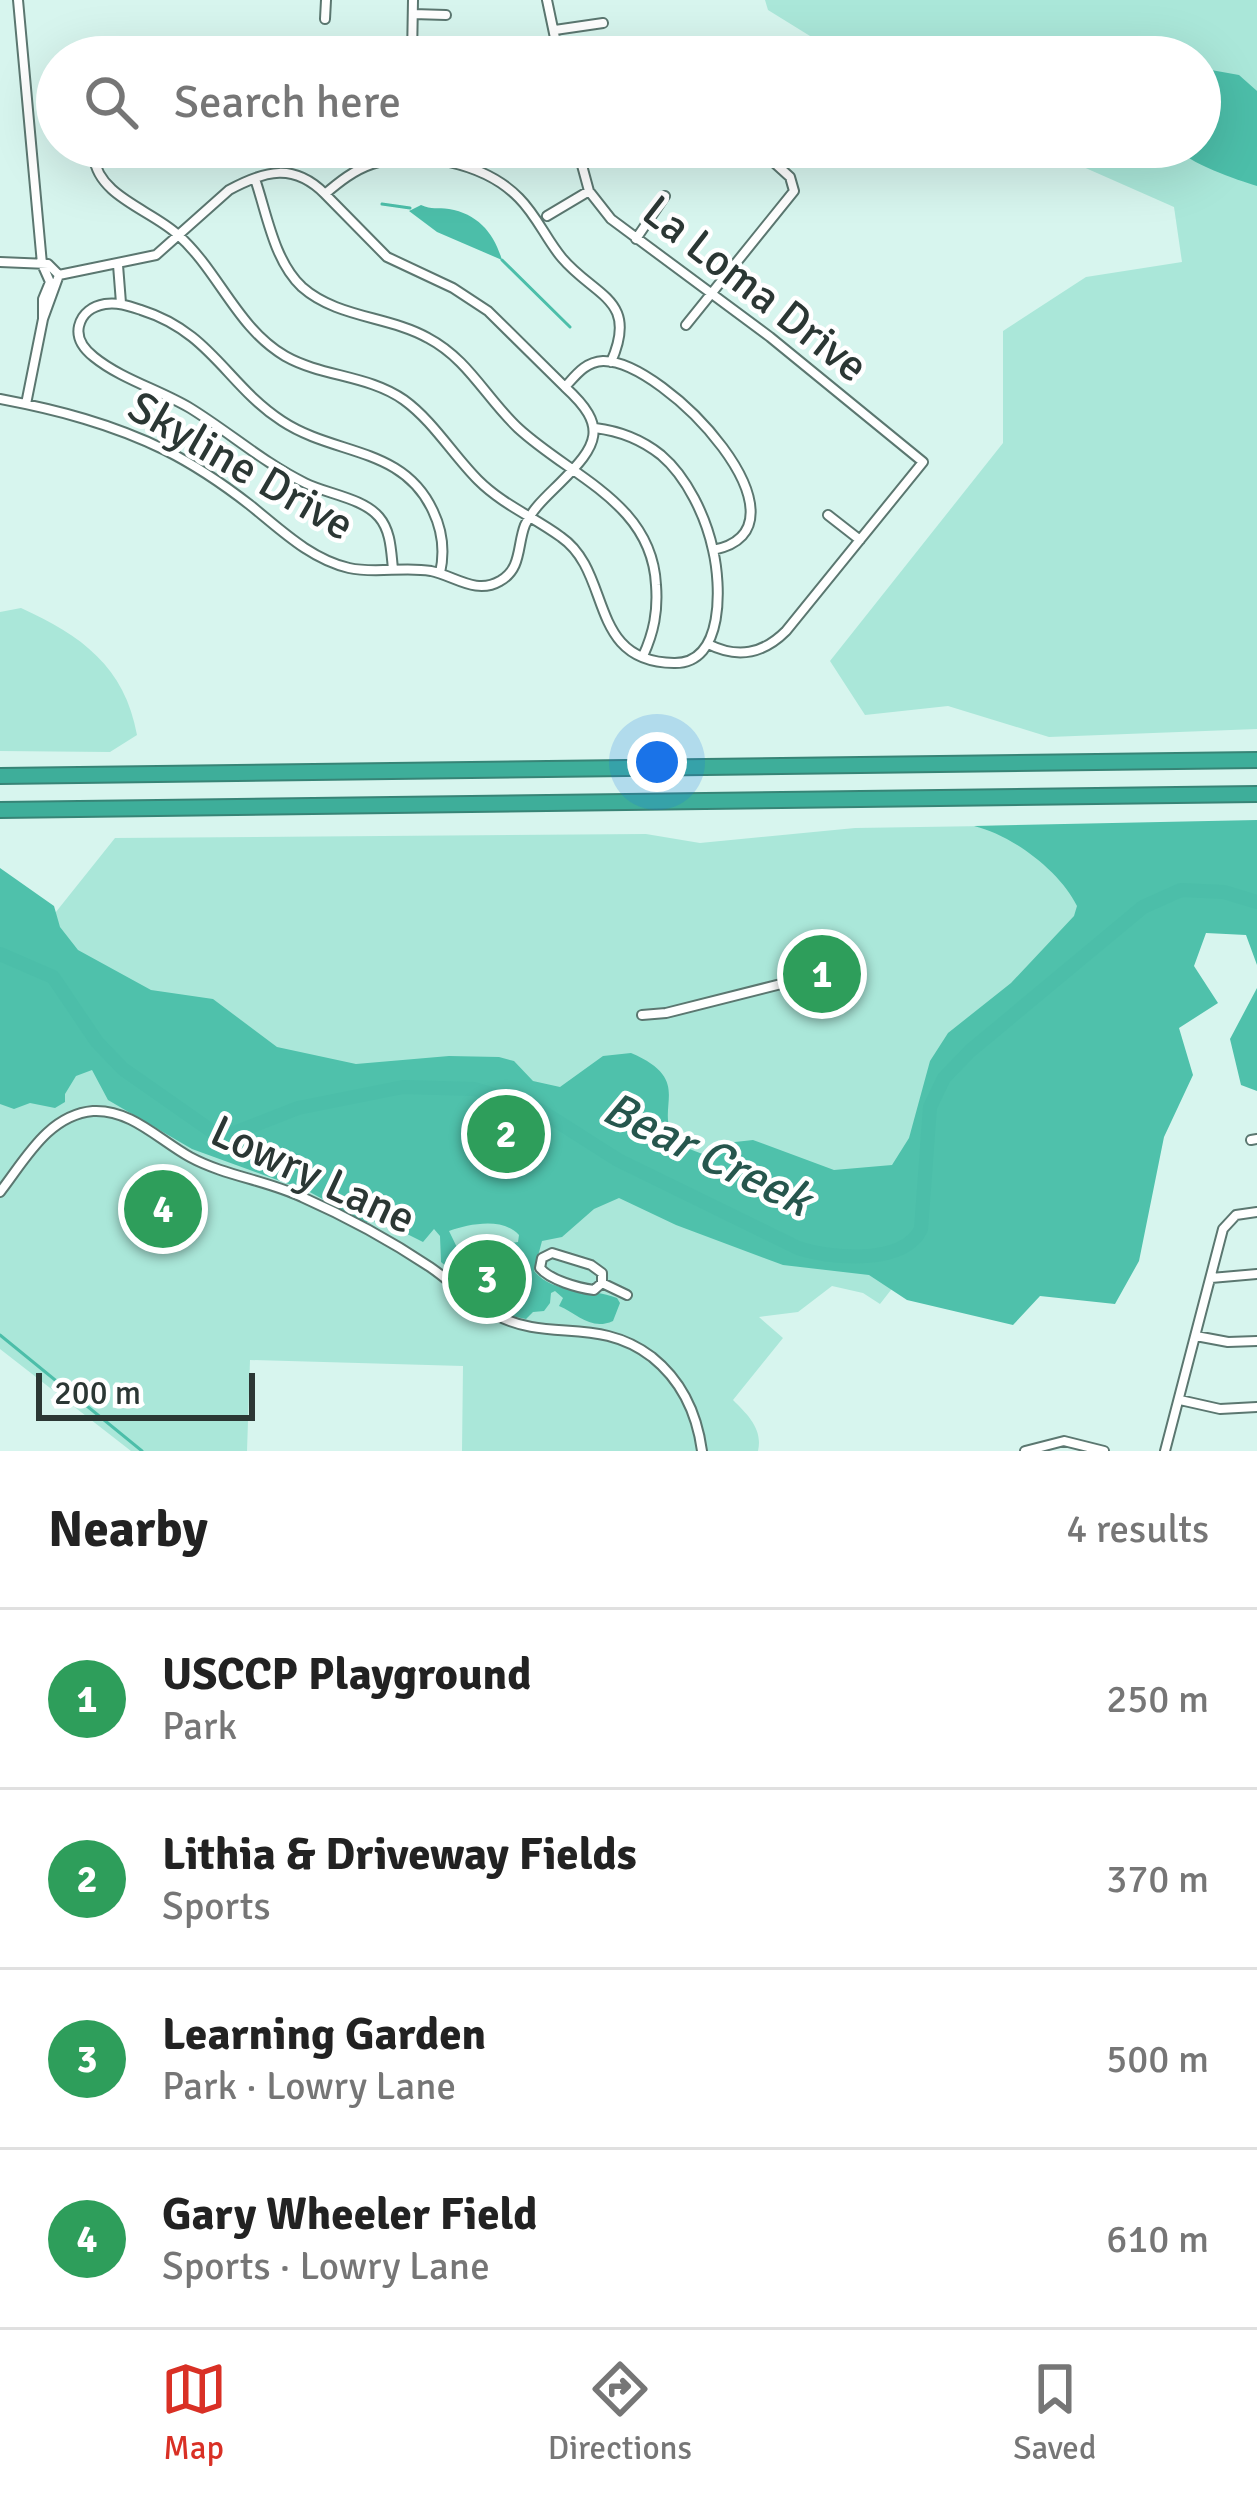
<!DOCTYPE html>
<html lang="en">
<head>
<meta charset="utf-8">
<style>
  :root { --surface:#fff; --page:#f6f6f6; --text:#222; --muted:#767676; --line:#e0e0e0; --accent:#d93025 }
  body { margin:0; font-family:Signika,sans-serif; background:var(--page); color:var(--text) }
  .scale { position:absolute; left:36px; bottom:30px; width:219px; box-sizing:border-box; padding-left:12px; border:6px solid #2b3734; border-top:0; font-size:33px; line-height:42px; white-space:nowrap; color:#2b3734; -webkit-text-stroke:9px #fff; paint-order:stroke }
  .you { position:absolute; left:657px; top:762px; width:42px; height:42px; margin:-30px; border:9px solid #fff; border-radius:50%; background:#1a73e8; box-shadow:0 0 0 18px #1a73e833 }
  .badge { display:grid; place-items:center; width:78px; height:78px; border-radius:50%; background:var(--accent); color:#fff; font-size:39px; font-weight:700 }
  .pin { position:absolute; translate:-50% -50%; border:6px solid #fff; box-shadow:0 3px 12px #0006 }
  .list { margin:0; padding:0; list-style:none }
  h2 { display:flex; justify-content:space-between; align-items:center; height:156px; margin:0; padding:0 48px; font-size:51px }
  h2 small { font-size:39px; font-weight:400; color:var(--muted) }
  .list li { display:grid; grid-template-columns:78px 1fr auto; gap:36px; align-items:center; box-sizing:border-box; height:180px; padding:0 48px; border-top:3px solid var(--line) }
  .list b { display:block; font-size:45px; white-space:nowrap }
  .list p { margin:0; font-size:39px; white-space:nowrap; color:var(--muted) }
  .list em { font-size:39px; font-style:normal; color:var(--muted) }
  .icon { flex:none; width:66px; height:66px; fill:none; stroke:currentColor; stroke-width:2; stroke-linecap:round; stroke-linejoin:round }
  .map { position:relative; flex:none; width:1257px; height:1451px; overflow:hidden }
  .search { position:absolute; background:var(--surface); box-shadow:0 12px 48px #0002; left:36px; right:36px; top:36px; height:132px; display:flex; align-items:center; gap:30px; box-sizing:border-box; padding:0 42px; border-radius:66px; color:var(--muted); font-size:45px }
  .sheet { height:876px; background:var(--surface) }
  nav { display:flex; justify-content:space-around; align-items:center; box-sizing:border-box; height:168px; border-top:3px solid var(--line); background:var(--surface); font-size:33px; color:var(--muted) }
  nav a { display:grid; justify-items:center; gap:6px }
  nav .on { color:var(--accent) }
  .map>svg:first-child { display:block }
  .green { fill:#aae7d9 }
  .forest { fill:#4fc1ab }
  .water { fill:#4cbea9 }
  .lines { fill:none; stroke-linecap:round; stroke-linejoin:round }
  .stream { stroke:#4cbea9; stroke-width:3 }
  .river { stroke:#4cbea9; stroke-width:14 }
  .street-casing { stroke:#5b7770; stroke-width:12 }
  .highway-casing { stroke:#378476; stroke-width:18 }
  .street { stroke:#fff; stroke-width:8 }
  .highway { stroke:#3eae9a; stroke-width:14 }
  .labels { text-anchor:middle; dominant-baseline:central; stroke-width:9; stroke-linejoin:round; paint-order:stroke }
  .street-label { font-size:45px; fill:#2b3734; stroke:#fff }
  .water-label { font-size:48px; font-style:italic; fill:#26564d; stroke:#fff }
</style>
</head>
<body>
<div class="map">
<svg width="1257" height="1451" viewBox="0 0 1257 1451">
  <rect width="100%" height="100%" fill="#d7f5ee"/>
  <path class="green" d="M765,0h492v729l-208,8 -101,-31 -83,9 -35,-54 173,-218v-112l83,-54 96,-15 -8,-55 -136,-60h162v-90h-356l-76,-47z
    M21,608c60,27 104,59 116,127l-27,17 -110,-1v-139z
    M1256,822l-376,482 -17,-11 -31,-7 -34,26 -39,5 24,21 -50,62c15,15 30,29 25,51h-296l1,-85 -213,-6 -3,91h-116l-131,-102v-367l115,-144 531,-4 54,9 155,-15z"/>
  <path class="forest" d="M1257,820v145l-11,-30 -40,-2 -12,33 24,37 -39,25 14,47 -29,62 -25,124 -24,43 -75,-8 -27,29 -106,-25 -38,-25 -86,-10 -107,-40 -57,-27 -25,11 -32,28 -20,4 -8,30c21,25 56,16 83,27l3,5 -7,18c-22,10 -35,-7 -54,-15l4,-8 -8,-7 -4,2 -1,10 -6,8 -11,1 -7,7 -19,-4 -9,-15 3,-17 -19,-17 16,-25 -1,18 18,1 3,-10 -7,-2v-5l7,-1 1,-7c-16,-18 -50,-11 -70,-4l19,39 -6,10 -21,-18 -1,-26 -6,-7 -11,13 -42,-21 -17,1 -56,-31 -116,-42 -84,-49 -16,-30 -16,6 -11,18v8l-10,6 -25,-5 -16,6 -14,-5v-236l54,38 6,21 18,23 73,40 62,9 64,48 79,17 93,-8 50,1 15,4 19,20 27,6 43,-31 28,-3c68,29 17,57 48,92l34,13 22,-16 18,-2 81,30 58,-5 17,-27 21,-77 18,-28 63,-50 63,-67 3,-10c-17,-35 -65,-71 -103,-80z
    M1257,988v103l-16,-6 -11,-46z"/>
  <path class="water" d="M1200,68l39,7 18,16v95c-19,-6 -71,-23 -80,-39h23z
    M421,205c11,5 16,2 28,4 29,5 45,24 53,51l-65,-28 -28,-21z"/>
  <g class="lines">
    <path class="stream" d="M382,204l28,4
      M502,260l68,67
      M0,1335l142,116"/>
    <path class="river" d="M0,954l53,23 44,65 26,27 90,63 21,1 64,-25 105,-21 71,2 59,17 85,54 180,88c33,11 106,17 123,-19l9,-122 14,-29 26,-27 173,-144 38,-17 43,2 33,10"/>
    <g class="street-casing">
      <path id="street" d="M18,0l24,264 8,18 -7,17v20
        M547,0l12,57
        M413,14l33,1
        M325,19l1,-19
        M555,30l48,-7
        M412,57l1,-57
        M577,147l12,44 22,28 159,118 153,125 -137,169c-23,23 -48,28 -78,13
        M94,157c4,39 57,53 83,77 42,37 59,93 108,122 37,21 84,19 119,44 29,21 49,55 74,80 25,25 56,37 83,57 52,36 26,125 113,126 51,1 47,-79 39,-113 -7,-33 -26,-73 -52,-95 -20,-16 -41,-24 -66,-27
        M255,179c12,35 19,82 47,108 35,31 87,29 126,51 40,21 58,60 90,90 53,49 134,75 138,157 2,26 -2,47 -13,71
        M547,216l42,-25
        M636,239l29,-43
        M0,262l48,2 11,11 -16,44 -17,85
        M118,265l3,38
        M59,275l97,-20 73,-65c37,-20 65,-27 96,4
        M686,325l108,-134 -4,-14 -33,-30
        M565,387l-77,-76 -35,-23 -66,-31 -62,-63c14,-12 29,-24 47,-30 46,-15 113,-1 147,34 18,18 27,41 43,60 33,39 77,41 49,104
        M0,399c58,11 112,25 165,51 30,15 58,34 85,55 30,24 60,54 99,63 27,6 55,-2 82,3 24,5 45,24 69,10 22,-12 17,-36 25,-56 8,-17 22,-29 35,-42 38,-38 49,-56 5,-96 11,-12 20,-25 38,-26 63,-1 219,168 110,189
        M828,515l32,25
        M393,569c-2,-18 -2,-38 -14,-52 -16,-19 -52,-23 -74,-34 -41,-20 -76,-51 -115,-75 -30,-18 -69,-29 -96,-51 -10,-8 -18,-18 -15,-31 3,-13 14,-20 26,-22 13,-2 24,2 36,6 70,22 86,75 141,111 53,35 121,25 151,90 10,21 12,40 7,62
        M642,1015l24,-2 123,-31
        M1251,1140l6,-1
        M0,1192c25,-32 48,-77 93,-81 38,-2 66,29 97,46 35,19 76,23 112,40 43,19 89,44 128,70 22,15 42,36 66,48 53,28 102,1 156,42 30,24 45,57 50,94
        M1211,1278l46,-4
        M602,1283v-10l-11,-8 -39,-12 -10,5 -2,10c10,12 38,20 54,22l8,-7 25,12
        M1196,1336l32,6 29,-1
        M1180,1400l40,9 37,-2
        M1025,1451l39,-10 40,10
        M1165,1451l58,-222 13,-14 21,-3"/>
    </g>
    <g class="highway-casing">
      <path id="highway" d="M0,776l1257,-16
        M0,810l1257,-16"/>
    </g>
    <use href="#street" class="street"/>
    <use href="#highway" class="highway"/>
  </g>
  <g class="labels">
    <g class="street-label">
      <text transform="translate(755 289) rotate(38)">La Loma Drive</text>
      <text transform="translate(241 466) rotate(30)">Skyline Drive</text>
      <text transform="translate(313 1175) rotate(25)">Lowry Lane</text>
    </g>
    <g class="water-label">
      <text transform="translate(707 1154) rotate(26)">Bear Creek</text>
    </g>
  </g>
</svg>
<div class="scale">200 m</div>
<div class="you"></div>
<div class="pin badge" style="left:822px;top:974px;background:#2e9e5b">1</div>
<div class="pin badge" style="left:506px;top:1134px;background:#2e9e5b">2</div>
<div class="pin badge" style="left:487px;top:1279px;background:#2e9e5b">3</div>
<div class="pin badge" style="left:163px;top:1209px;background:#2e9e5b">4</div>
<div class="search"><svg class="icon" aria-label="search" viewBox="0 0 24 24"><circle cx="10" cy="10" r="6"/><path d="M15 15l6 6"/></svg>Search here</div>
</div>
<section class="sheet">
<h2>Nearby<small>4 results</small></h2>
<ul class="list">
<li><span class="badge" style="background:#2e9e5b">1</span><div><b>USCCP Playground</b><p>Park</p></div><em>250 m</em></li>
<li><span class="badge" style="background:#2e9e5b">2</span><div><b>Lithia &amp; Driveway Fields</b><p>Sports</p></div><em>370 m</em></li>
<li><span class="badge" style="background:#2e9e5b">3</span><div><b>Learning Garden</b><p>Park · Lowry Lane</p></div><em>500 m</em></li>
<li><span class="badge" style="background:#2e9e5b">4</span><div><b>Gary Wheeler Field</b><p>Sports · Lowry Lane</p></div><em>610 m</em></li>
</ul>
</section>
<nav>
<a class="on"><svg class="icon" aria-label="map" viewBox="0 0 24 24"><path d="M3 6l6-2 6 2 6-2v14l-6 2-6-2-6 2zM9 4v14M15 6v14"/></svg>Map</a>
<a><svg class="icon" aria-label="directions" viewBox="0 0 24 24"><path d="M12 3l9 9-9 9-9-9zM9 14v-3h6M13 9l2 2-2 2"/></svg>Directions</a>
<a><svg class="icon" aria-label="saved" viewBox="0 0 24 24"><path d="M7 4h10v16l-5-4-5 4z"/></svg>Saved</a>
</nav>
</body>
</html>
